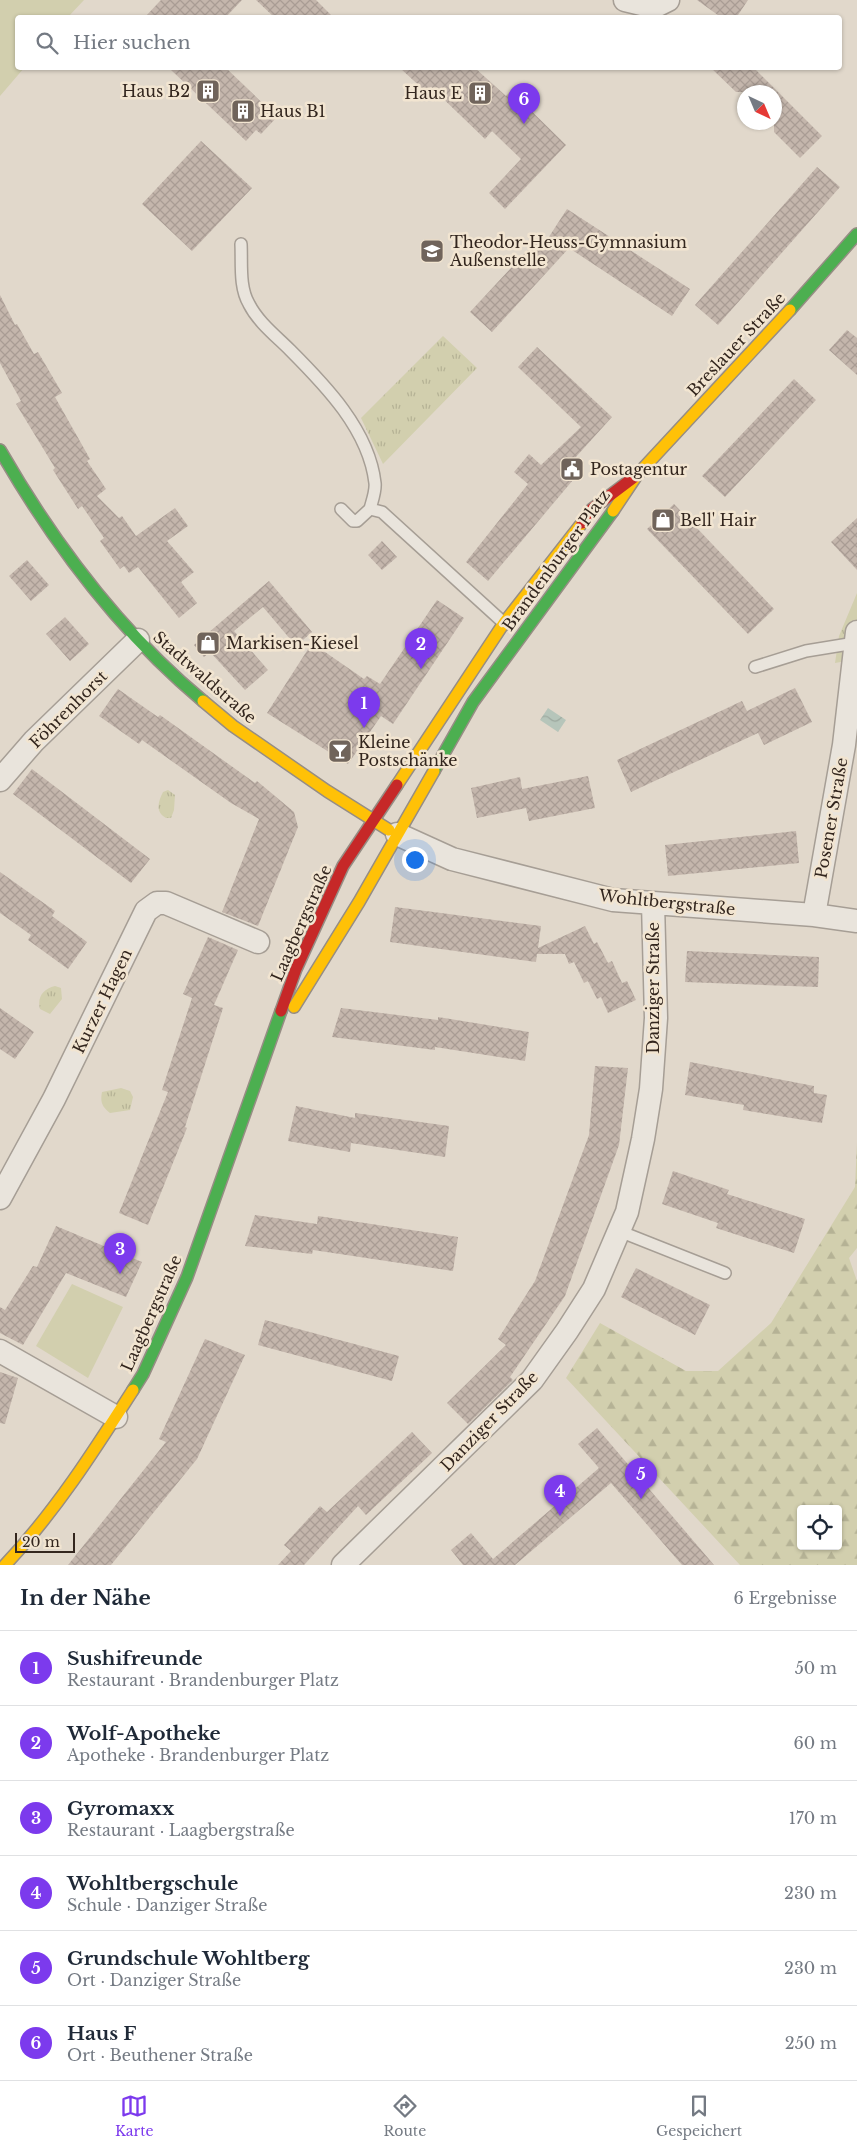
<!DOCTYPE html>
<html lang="de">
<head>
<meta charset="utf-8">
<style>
  :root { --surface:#fff; --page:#f6f6f7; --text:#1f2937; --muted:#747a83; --line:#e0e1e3; --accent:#7c3aed }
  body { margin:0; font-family:"Libre Baskerville",serif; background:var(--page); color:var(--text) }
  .controls { position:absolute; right:15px; bottom:15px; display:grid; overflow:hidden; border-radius:5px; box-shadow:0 1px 4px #0004 }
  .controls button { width:45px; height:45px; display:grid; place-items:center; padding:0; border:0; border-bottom:1px solid var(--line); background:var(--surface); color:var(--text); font:25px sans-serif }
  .compass { position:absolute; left:737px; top:85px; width:45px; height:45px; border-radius:50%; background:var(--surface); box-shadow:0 1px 4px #0004; rotate:136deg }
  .scale { position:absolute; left:15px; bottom:12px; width:60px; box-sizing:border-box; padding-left:5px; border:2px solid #33261e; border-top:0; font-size:14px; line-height:18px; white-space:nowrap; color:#33261e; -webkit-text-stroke:4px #f2e5d1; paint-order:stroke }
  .you { position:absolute; left:414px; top:859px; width:18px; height:18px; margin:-12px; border:4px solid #fff; border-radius:50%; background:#1a73e8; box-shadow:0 0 0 8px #1a73e833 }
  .badge { display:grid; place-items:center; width:32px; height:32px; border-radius:50%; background:var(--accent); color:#fff; font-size:16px; font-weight:700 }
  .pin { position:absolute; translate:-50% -41px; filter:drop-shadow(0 1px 2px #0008) }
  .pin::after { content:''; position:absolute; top:26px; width:18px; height:15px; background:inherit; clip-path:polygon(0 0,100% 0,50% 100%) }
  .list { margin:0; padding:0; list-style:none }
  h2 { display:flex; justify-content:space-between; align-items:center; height:65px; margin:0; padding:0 20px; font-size:21px }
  h2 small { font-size:16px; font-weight:400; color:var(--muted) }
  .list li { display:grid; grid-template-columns:32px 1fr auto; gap:15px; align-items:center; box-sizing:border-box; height:75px; padding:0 20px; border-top:1px solid var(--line) }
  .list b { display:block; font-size:19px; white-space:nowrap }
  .list p { margin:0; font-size:16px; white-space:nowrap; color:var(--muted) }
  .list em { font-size:16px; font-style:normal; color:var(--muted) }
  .icon { flex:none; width:28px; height:28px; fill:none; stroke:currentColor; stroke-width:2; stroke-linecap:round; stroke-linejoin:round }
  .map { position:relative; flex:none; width:857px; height:1565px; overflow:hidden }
  .search { position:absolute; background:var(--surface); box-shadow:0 1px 4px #0004; left:15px; right:15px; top:15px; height:55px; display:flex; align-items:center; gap:12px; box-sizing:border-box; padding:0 18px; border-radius:5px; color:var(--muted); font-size:19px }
  .sheet { height:515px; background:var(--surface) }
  nav { display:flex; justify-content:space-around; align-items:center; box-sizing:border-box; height:70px; border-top:1px solid var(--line); background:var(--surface); font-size:14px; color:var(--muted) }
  nav a { display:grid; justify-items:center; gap:2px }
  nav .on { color:var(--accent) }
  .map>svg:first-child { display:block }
  .green { fill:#d2cfae }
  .forest { fill:url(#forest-firs); fill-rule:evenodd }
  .park { fill:url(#park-tufts) }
  .water { fill:url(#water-waves) }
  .building { fill:url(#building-cross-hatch) }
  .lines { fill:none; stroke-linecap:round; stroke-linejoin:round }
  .lane-casing { stroke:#a69e95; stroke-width:14 }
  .street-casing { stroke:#a69e95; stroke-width:25 }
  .fast-casing { stroke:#968d84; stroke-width:14 }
  .slow-casing { stroke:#968d84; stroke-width:14 }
  .jam-casing { stroke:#968d84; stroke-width:14 }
  .lane { stroke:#e9e4dc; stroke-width:11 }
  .street { stroke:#e9e4dc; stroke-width:22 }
  .fast { stroke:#4caf50; stroke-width:11 }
  .slow { stroke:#ffc107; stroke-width:11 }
  .jam { stroke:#c62828; stroke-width:11 }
  .labels { text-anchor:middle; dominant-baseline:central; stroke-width:5; stroke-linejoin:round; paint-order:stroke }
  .poi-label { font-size:16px; fill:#33261e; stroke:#f2e5d1; text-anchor:start }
  .street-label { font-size:16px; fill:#33261e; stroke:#f2e5d1 }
</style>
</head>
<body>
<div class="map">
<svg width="857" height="1565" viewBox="0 0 857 1565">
  <defs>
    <pattern id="forest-firs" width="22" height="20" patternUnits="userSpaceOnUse" patternTransform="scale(1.25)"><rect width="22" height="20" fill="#d2cfae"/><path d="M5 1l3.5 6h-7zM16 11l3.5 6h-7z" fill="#b5b295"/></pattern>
    <pattern id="park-tufts" width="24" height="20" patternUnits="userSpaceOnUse" patternTransform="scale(1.25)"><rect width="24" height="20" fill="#d2cfae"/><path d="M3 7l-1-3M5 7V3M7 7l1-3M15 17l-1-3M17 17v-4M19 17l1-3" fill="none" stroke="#b5b295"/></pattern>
    <pattern id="water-waves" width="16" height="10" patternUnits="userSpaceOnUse" patternTransform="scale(1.25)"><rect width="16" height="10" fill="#b6c5ba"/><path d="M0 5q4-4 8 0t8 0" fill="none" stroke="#9da99f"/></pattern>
    <pattern id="building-cross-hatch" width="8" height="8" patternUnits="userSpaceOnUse" patternTransform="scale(1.25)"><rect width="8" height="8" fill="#c4b6ac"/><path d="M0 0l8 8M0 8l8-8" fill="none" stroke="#a99c94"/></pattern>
  </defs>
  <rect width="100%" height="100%" fill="#e1d8cb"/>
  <path class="green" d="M0,0h84l-16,17 -50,1v50h6l-24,28z
    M72,1284l51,23 -35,71 -52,-32z"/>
  <path class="forest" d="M857,1142v106l-8,10 8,23v284h-117l-174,-187 34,-55 86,48h32l53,-48 84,-136zM801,1509h37v37h-37z"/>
  <path class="park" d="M443,336l34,32 -94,96 -22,-46z
    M857,593v66l-22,4 4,-27z
    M168,790l7,5 -1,15 -3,8h-5c-11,-6 -8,-16 -3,-26z
    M55,986l6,2 1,11 -12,15 -10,-5c-3,-12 3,-20 15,-23z
    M121,1088l9,3 3,6 -3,13 -20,3c-8,-6 -10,-11 -8,-21z"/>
  <path class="water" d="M548,708l18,12 -8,12 -18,-12z"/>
  <path class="building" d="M161,0h81l-17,18h-81z
    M256,0h60l18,18h-59z
    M697,0h51l-12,18h-14z
    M169,68h57l51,49 -16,17 -5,-4 -10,11z
    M400,68h75l31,28 5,-5 55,54 -61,64 -16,-16 32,-34 -29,-28 -7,8 -54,-52 -5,5z
    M711,68h43l68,68 -22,22 -26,-26v-40h-38z
    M201,141l51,47 -60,63 -50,-47z
    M817,167l23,20 -122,138 -23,-20z
    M567,209l123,80 -18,27 -103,-68 -77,84 -22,-20 67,-72 6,6z
    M0,295l15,30 2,-1 17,30 4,-2 24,41 -7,4 35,62 -3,2 19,28 -9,7 22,22 3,-2 14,20 39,-28 13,18 -21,15 27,31 -13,10 16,21 -18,15 -41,-51 -9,6 -5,-7 -4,3 -20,-28 4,-3 -22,-32 -4,3 -25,-39 2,-2 -39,-64 5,-3 -21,-38z
    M847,330l10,8v37l-28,-25z
    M537,347l75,70 -37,41 9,8 -13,13 2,1 -85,101 -22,-19 62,-78 -14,-12 15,-18 12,11 40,-38 -63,-60z
    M794,379l22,21 -91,97 -23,-21z
    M674,504l100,105 -26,25 -101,-105z
    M857,518v52l-26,-28z
    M382,541l15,16 -15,13 -14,-15z
    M27,560l22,25 -18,16 -22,-25z
    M269,581l43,51 -16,14 -33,-39 -29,24 34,39 -23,20 -35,-38 -6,5 -10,-12z
    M437,600l27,18 -71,106 -12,-8 -33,48 -81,-51 45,-70 52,36 3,-3 13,8z
    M65,617l24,27 -19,17 -24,-27z
    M795,688l17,34 -48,23 -6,-12 -127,59 -14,-32 125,-59 5,10z
    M118,689l40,28 2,-2 95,68 2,-2 37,31 4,15 -40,99 -36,-14 37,-93 -28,-16 -89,-63 -3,4 -40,-28z
    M32,769l118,90 -19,24 -118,-89z
    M588,776l7,32 -66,13 -3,-13 -49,10 -6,-30 49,-11 2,12z
    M796,831l3,32 -131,13 -3,-31z
    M0,872l55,39 -3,5 35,26 -19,27 -40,-29 3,-5 -31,-22z
    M395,907l146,19 -3,22 47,-22 9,18 3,-2 11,21 4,-2 10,22 5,-2 9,19 -28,13 -7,-16 -4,2 -9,-18 -4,2 -10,-21 -5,2 -4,-10h-28l-1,8 -146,-20z
    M208,937l30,13 -24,55 9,3 -38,119 2,1 -39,97 -29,-12 49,-121 -6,-2 30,-92 -9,-4z
    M687,951l132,6 -1,30 -133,-5z
    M0,1008l34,24 -19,27 -15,-10z
    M341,1008l97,12v-3l91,15 -4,29 -90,-14v3l-103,-13z
    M690,1062l124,24v7l13,2 -5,28 -79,-13 1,-5 -59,-10z
    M595,1066l33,2 -9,77 -54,151 -55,81 3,3 -45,44 -21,-21 59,-58 -8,-6 37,-58 54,-146z
    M296,1106l59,12v-5l94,13 -4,31 -94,-14 -1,9 -62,-11z
    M673,1171l56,19 -2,4 78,25 -11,34 -78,-25 2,-5 -56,-19z
    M255,1215l62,9 1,-8 140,21 -5,34 -140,-21 -1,4 -67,-8z
    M56,1226l86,36 -16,35 -60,-24 -43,72 -23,-12v-26l5,3 28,-44 4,1z
    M636,1268l74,37 -15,30 -74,-38z
    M265,1320l134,36 -7,25 -134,-36z
    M205,1339l40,16 -48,104 -86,106h-43l98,-123 -7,-3z
    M0,1372l18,6 -13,46 -5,-1z
    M597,1428l117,137h-32l-71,-82 -96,82h-52l-12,-15 20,-17 22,26 106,-91 -21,-24z
    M412,1432l20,21 -66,62 -8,-9 -54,59h-26l13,-14 -7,-6 36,-39 7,6z"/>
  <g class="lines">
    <g class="lane-casing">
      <path id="lane" d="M241,244c1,20 -2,43 8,60 9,18 27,32 41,46 35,35 79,80 85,133 1,8 -3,18 -5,26
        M341,509l12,12h4l13,-12 12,3 123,112
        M755,667l51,-16 49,-8
        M619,1231l106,42"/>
    </g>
    <g class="street-casing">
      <path id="street" d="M625,0l29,7 14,-7
        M0,780l34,-39 104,-101
        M397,834l55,25 161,41 201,15 43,6
        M814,915l30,-170 13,-113
        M0,1198l54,-99 92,-188 11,-8h9l92,39
        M0,1351l116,66
        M343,1565l189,-185 35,-49 27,-42 33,-77 16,-73 8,-50 5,-71 -3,-115"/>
    </g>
    <g class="fast-casing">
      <path id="fast" d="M790,310l67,-76
        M0,450c54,94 119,181 203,251
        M434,771l39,-69 140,-191
        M133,1390l10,-16 44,-97 94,-266"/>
    </g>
    <g class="slow-casing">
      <path id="slow" d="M613,511l24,-36 153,-165
        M203,701l30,25 94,65 62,39
        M397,785l107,-162 78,-100
        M294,1007l65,-105 75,-131
        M5,1565c50,-53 89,-114 128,-175"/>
    </g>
    <g class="jam-casing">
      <path id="jam" d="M582,523l10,-14 45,-34
        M281,1011l15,-42 47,-103 54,-81"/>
    </g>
    <use href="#lane" class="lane"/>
    <use href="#street" class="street"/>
    <use href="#fast" class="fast"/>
    <use href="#slow" class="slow"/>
    <use href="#jam" class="jam"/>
  </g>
  <defs>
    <g id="building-square" transform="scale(1.25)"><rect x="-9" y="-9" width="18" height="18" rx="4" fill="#70645b" stroke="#f2e5d1"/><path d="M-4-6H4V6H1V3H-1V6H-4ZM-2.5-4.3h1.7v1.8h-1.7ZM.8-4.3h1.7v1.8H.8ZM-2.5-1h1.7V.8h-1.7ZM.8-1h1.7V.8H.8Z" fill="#fff"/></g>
    <g id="school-square" transform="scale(1.25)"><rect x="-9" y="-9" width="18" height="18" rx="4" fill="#70645b" stroke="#f2e5d1"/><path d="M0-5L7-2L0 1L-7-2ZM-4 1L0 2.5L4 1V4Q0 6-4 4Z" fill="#fff"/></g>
    <g id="civic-square" transform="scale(1.25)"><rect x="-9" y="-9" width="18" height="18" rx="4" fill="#70645b" stroke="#f2e5d1"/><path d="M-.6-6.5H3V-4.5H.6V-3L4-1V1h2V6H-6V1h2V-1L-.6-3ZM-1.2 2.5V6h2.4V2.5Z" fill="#fff"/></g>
    <g id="shop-square" transform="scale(1.25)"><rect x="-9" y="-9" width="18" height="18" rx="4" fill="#70645b" stroke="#f2e5d1"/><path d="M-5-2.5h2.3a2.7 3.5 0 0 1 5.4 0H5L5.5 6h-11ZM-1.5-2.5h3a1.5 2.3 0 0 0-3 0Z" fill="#fff"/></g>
    <g id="bar-square" transform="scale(1.25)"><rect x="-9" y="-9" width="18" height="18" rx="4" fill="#70645b" stroke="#f2e5d1"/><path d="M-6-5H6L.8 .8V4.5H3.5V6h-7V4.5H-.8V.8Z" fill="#fff"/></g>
  </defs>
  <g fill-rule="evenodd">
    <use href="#building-square" x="208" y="91"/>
    <use href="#building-square" x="480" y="93"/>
    <use href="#building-square" x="243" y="111"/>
    <use href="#school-square" x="432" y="251"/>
    <use href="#civic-square" x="572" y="469"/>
    <use href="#shop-square" x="663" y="520"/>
    <use href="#shop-square" x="208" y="643"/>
    <use href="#bar-square" x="340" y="751"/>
  </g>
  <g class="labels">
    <g class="poi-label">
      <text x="190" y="91" text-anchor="end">Haus B2</text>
      <text x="462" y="93" text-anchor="end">Haus E</text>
      <text x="260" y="111">Haus B1</text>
      <text x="450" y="242">Theodor-Heuss-Gymnasium<tspan x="450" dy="18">Außenstelle</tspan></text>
      <text x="590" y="469">Postagentur</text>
      <text x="680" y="520">Bell' Hair</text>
      <text x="226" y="643">Markisen-Kiesel</text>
      <text x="358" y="742">Kleine<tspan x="358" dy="18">Postschänke</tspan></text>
    </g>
    <g class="street-label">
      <text transform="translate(736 344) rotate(-47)">Breslauer Straße</text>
      <text transform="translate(556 560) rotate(-54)">Brandenburger Platz</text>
      <text transform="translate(205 677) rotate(41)">Stadtwaldstraße</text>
      <text transform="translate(68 709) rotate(-45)">Föhrenhorst</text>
      <text transform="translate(831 818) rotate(-80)">Posener Straße</text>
      <text transform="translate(667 902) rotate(6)">Wohltbergstraße</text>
      <text transform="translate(301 923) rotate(-66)">Laagbergstraße</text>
      <text transform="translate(653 988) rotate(-90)">Danziger Straße</text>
      <text transform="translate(102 1001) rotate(-64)">Kurzer Hagen</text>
      <text transform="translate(151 1313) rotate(-66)">Laagbergstraße</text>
      <text transform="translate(489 1421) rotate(-46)">Danziger Straße</text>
    </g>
  </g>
</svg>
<div class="controls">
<button><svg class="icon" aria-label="locate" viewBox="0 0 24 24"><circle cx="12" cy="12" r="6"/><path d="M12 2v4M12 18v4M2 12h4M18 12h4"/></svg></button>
</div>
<svg class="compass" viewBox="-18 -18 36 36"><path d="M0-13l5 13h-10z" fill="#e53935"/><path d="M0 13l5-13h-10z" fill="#747a83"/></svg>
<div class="scale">20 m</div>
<div class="you"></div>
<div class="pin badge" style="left:364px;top:728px">1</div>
<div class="pin badge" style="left:421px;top:669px">2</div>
<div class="pin badge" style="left:120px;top:1274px">3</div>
<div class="pin badge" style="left:560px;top:1516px">4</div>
<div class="pin badge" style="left:641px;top:1499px">5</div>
<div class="pin badge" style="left:524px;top:124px">6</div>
<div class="search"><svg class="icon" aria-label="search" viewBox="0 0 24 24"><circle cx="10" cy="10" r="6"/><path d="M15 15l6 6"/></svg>Hier suchen</div>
</div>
<section class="sheet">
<h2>In der Nähe<small>6 Ergebnisse</small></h2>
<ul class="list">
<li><span class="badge">1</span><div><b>Sushifreunde</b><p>Restaurant · Brandenburger Platz</p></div><em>50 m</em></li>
<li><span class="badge">2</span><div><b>Wolf-Apotheke</b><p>Apotheke · Brandenburger Platz</p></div><em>60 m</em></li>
<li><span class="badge">3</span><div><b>Gyromaxx</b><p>Restaurant · Laagbergstraße</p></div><em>170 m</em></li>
<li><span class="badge">4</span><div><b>Wohltbergschule</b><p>Schule · Danziger Straße</p></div><em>230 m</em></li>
<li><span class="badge">5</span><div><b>Grundschule Wohltberg</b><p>Ort · Danziger Straße</p></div><em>230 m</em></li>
<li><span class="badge">6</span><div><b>Haus F</b><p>Ort · Beuthener Straße</p></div><em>250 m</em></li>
</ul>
</section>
<nav>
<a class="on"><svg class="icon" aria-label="map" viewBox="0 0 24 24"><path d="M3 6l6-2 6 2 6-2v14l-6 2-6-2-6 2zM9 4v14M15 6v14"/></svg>Karte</a>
<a><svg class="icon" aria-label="directions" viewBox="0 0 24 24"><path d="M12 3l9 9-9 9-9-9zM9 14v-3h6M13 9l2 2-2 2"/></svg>Route</a>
<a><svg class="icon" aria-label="saved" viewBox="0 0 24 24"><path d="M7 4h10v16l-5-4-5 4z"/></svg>Gespeichert</a>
</nav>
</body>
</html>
